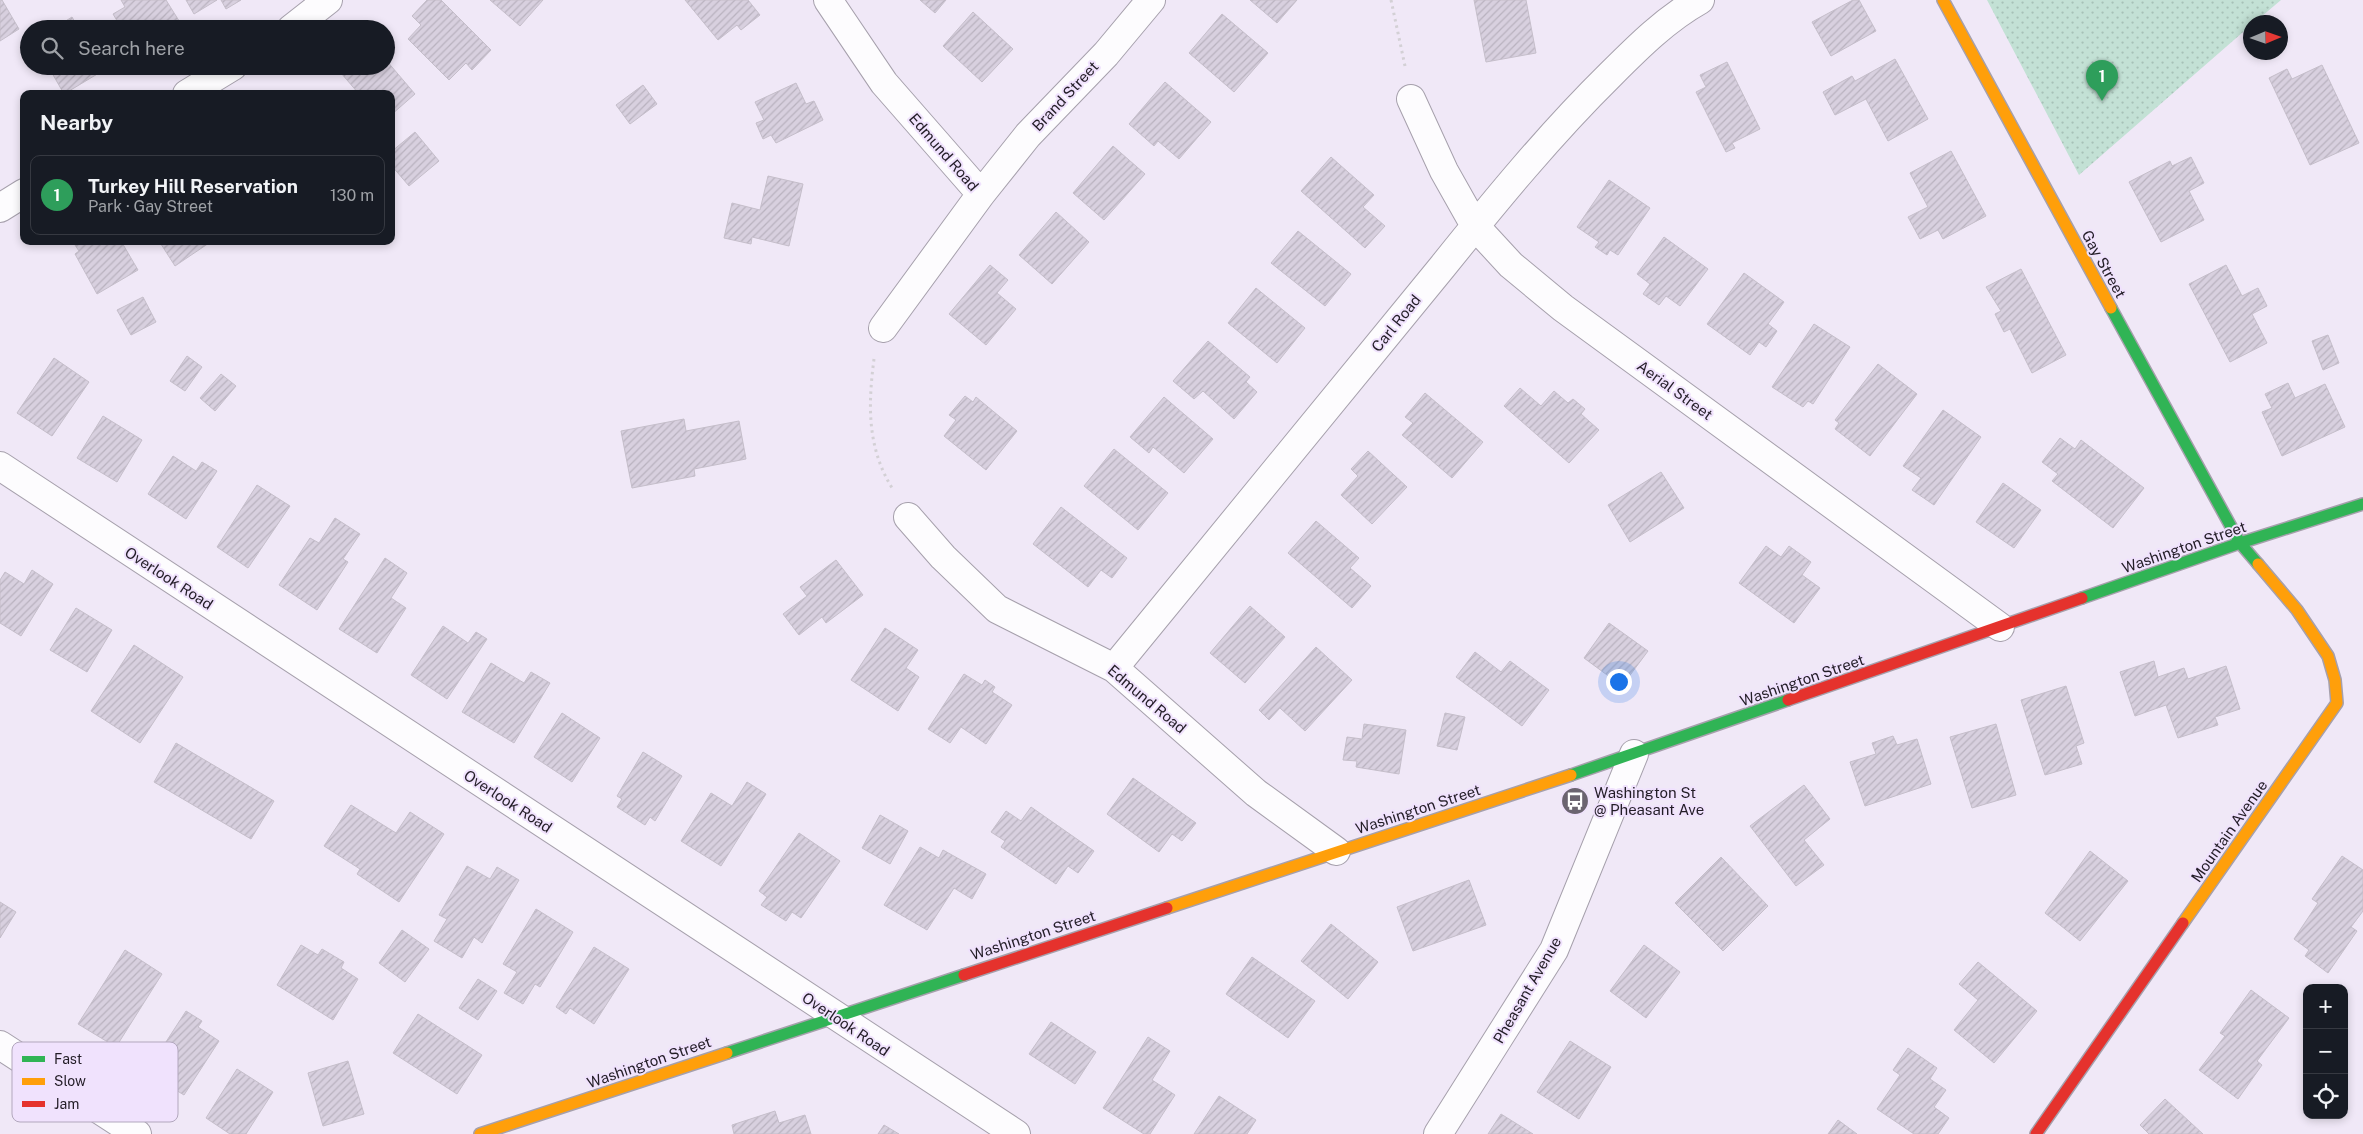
<!DOCTYPE html>
<html lang="en">
<head>
<meta charset="utf-8">
<style>
  :root { --surface:#171b24; --page:#242831; --text:#f1f3f6; --muted:#9ea1a6; --line:#363941; --accent:#6b6470 }
  body { margin:0; font-family:"Public Sans",sans-serif; background:var(--page); color:var(--text) }
  .controls { position:absolute; right:15px; bottom:15px; display:grid; overflow:hidden; border-radius:10px; box-shadow:0 2px 8px #0003 }
  .controls button { width:45px; height:45px; display:grid; place-items:center; padding:0; border:0; border-bottom:1px solid var(--line); background:var(--surface); color:var(--text); font:25px sans-serif }
  .compass { position:absolute; left:2243px; top:15px; width:45px; height:45px; border-radius:50%; background:var(--surface); box-shadow:0 2px 8px #0003; rotate:88deg }
  .you { position:absolute; left:1618px; top:681px; width:18px; height:18px; margin:-12px; border:4px solid #fff; border-radius:50%; background:#1a73e8; box-shadow:0 0 0 8px #1a73e833 }
  .badge { display:grid; place-items:center; width:32px; height:32px; border-radius:50%; background:var(--accent); color:#fff; font-size:16px; font-weight:700 }
  .pin { position:absolute; translate:-50% -41px; filter:drop-shadow(0 1px 2px #0008) }
  .pin::after { content:''; position:absolute; top:26px; width:18px; height:15px; background:inherit; clip-path:polygon(0 0,100% 0,50% 100%) }
  .list { margin:0; padding:0; list-style:none }
  h2 { display:flex; justify-content:space-between; align-items:center; height:65px; margin:0; padding:0 20px; font-size:21px }
  h2 small { font-size:16px; font-weight:400; color:var(--muted) }
  .list li { display:grid; grid-template-columns:32px 1fr auto; gap:15px; align-items:center; box-sizing:border-box; height:80px; margin:0 10px 10px; padding:0 10px; border:1px solid var(--line); border-radius:10px }
  .list b { display:block; font-size:19px; white-space:nowrap }
  .list p { margin:0; font-size:16px; white-space:nowrap; color:var(--muted) }
  .list em { font-size:16px; font-style:normal; color:var(--muted) }
  .icon { flex:none; width:28px; height:28px; fill:none; stroke:currentColor; stroke-width:2; stroke-linecap:round; stroke-linejoin:round }
  .map { position:relative; flex:none; width:2363px; height:1134px; overflow:hidden }
  .search { position:absolute; background:var(--surface); box-shadow:0 2px 8px #0003; left:20px; top:20px; width:375px; height:55px; display:flex; align-items:center; gap:12px; box-sizing:border-box; padding:0 18px; border-radius:28px; color:var(--muted); font-size:19px }
  .panel { position:absolute; background:var(--surface); box-shadow:0 2px 8px #0003; left:20px; top:90px; width:375px; height:155px; border-radius:10px }
  .map>svg:first-child { display:block }
  .park { fill:url(#park-dots) }
  .building { fill:url(#building-hatch); stroke:#c5beca }
  .lines { fill:none; stroke-linecap:round; stroke-linejoin:round }
  .street-casing { stroke:#a6a0ac; stroke-width:30 }
  .fast-casing { stroke:#a6a0ac; stroke-width:14 }
  .slow-casing { stroke:#a6a0ac; stroke-width:14 }
  .jam-casing { stroke:#a6a0ac; stroke-width:14 }
  .path { stroke:#d3d0d5; stroke-width:3; stroke-dasharray:2.5 4; stroke-linecap:butt }
  .street { stroke:#fdfcfe; stroke-width:28 }
  .fast { stroke:#30b455; stroke-width:11 }
  .slow { stroke:#ff9f0a; stroke-width:11 }
  .jam { stroke:#e5322d; stroke-width:11 }
  .labels { text-anchor:middle; dominant-baseline:central; stroke-width:4; stroke-linejoin:round; paint-order:stroke }
  .street-label { font-size:15px; fill:#231d27; stroke:#f0e2fd }
  .poi-label { font-size:15px; fill:#231d27; stroke:#f0e2fd; text-anchor:start }
  .key { fill:#f0e2fd; stroke:#b2a7bd; stroke-width:1 }
  .key-label { font-size:14px; fill:#231d27 }
</style>
</head>
<body>
<div class="map">
<svg width="2363" height="1134" viewBox="0 0 2363 1134">
  <defs>
    <pattern id="park-dots" width="8" height="8" patternUnits="userSpaceOnUse" patternTransform="scale(1.25)"><rect width="8" height="8" fill="#c3e1d5"/><path d="M2 2h.1M6 6h.1" fill="none" stroke="#a7c1b7" stroke-width="1.8" stroke-linecap="round"/></pattern>
    <pattern id="building-hatch" width="6" height="6" patternUnits="userSpaceOnUse" patternTransform="scale(1.25)"><rect width="6" height="6" fill="#d8d0df"/><path d="M-1 1l2-2M0 6l6-6M5 7l2-2" fill="none" stroke="#b9b2bf"/></pattern>
  </defs>
  <rect width="100%" height="100%" fill="#f0e8f7"/>
  <path class="park" d="M1987,0h294l-26,22h-5v4l-171,149z"/>
  <path class="building" d="M2,0l17,29 -19,12v-40z
    M121,0h45l15,24 -9,5h-50l-9,-15 12,-7z
    M186,0h31l-23,14z
    M221,0h20l-15,9z
    M427,0h14l50,50 -19,20 -6,-7 -17,17 -41,-41 13,-14 -9,-9z
    M490,0h53l-23,26z
    M685,0h63l12,15 -19,15 -4,-5 -19,15z
    M920,0h26l-11,13z
    M1250,0h47l-20,23z
    M1474,0h52l10,53 -50,9z
    M1853,0h6l17,31 -45,25 -19,-34z
    M973,12l40,37 -31,33 -39,-36z
    M1222,14l46,39 -34,39 -45,-39z
    M72,17l7,12h-26z
    M1895,59l33,60 -40,22 -22,-42 -31,16 -12,-23 29,-16 3,5z
    M386,60l29,34 -24,21v-21h-32l-18,-21 8,-7h37z
    M1727,62l33,67 -28,14 3,5 -9,4 -30,-60 10,-5 -6,-12z
    M2322,65l37,78 -49,22 -41,-87 18,-9 5,10z
    M48,66h54l2,4 -40,24z
    M1165,82l46,40 -32,37 -21,-18 -4,5 -25,-22z
    M796,83l10,21 8,-3 9,19 -47,23 -5,-8 -8,4 -7,-16 8,-3 -9,-18z
    M643,85l14,19 -27,20 -14,-19z
    M415,132l24,29 -30,25 -18,-21v-13z
    M1113,146l32,28 -41,46 -31,-27z
    M1951,151l35,65 -43,23 -5,-9 -18,9 -12,-22 20,-10 -18,-34z
    M1331,157l43,38 -11,12 22,19 -20,22 -64,-57z
    M2191,157l13,26 -15,8 15,29 -43,22 -32,-60 41,-21 2,5z
    M768,176l35,8 -14,62 -37,-9 -1,7 -27,-6 8,-35 28,7z
    M1609,180l41,28 -32,47 -8,-5 -3,5 -12,-8 4,-5 -22,-15z
    M1056,212l33,30 -37,42 -33,-29z
    M1298,231l53,43 -26,32 -54,-43z
    M1664,237l44,32 -28,37 -14,-10 -7,9 -16,-11 7,-10 -13,-10z
    M121,241l17,29 -41,24 -22,-40 4,-3 -6,-9z
    M159,241h53l-37,25z
    M990,265l18,15 -11,13 19,16 -30,36 -37,-31z
    M2226,265l16,31 16,-8 9,18 -15,8 15,29 -37,19 -41,-78z
    M2021,269l45,86 -34,18 -22,-44 -6,3 -9,-18 6,-3 -15,-24z
    M1744,273l40,29 -16,22 9,7 -11,16 -7,-5 -9,13 -43,-31z
    M1256,288l49,40 -28,35 -49,-40z
    M143,297l13,25 -25,13 -14,-25z
    M1814,324l36,23 -37,57 -5,-3 -5,6 -31,-20z
    M2328,335l11,28 -16,7 -11,-29z
    M1208,341l42,36 -4,5 11,10 -23,27 -31,-28 -9,8 -21,-18z
    M187,356l15,11 -17,24 -15,-10z
    M54,358l35,24 -37,54 -35,-23z
    M1878,364l39,30 -47,62 -35,-27 4,-6 -4,-3z
    M221,374l15,12 -21,25 -15,-13z
    M2288,383l7,15 30,-14 20,43 -63,29 -20,-44 10,-4 -7,-14z
    M1520,388l21,18 13,-15 14,12 5,-4 12,10 -4,5 18,16 -30,33 -65,-57z
    M1425,393l58,49 -31,36 -50,-43 11,-12 -8,-6z
    M965,396l8,6 3,-5 41,34 -31,39 -42,-34 12,-16 -7,-5z
    M1164,397l49,42 -29,34 -31,-26 -4,6 -19,-16z
    M1943,410l38,27 -47,68 -22,-15 9,-12 -18,-12z
    M103,416l39,24 -25,42 -40,-24z
    M684,419l2,12 53,-10 7,38 -52,10 1,7 -63,12 -11,-57z
    M2060,438l15,11 6,-9 63,48 -31,40 -61,-47 6,-7 -16,-12z
    M1114,449l54,44 -30,37 -54,-44z
    M1368,451l39,36 -35,37 -31,-29 17,-19 -7,-7z
    M173,456l23,15 6,-9 15,9 -31,48 -38,-25z
    M1661,472l23,36 -54,34 -22,-37z
    M2003,483l38,27 -27,38 -38,-26z
    M257,485l33,21 -42,62 -31,-21z
    M1061,507l66,51 -15,20 -11,-8 -13,17 -55,-43z
    M335,518l25,16 -17,25 5,3 -31,48 -38,-25 31,-47 9,5z
    M1316,521l43,37 -9,10 21,18 -19,22 -64,-55z
    M1766,546l15,11 8,-11 22,16 -9,13 18,13 -26,35 -55,-40z
    M385,558l22,15 -16,25 15,10 -29,45 -38,-24z
    M836,560l27,35 -37,28 -4,-6 -23,18 -16,-21 24,-18 -7,-9z
    M32,570l21,14 -32,52 -21,-13v-43l5,-8 19,12z
    M1250,606l35,31 -40,46 -35,-30z
    M76,608l36,22 -25,42 -37,-22z
    M1609,623l39,28 -26,35 -38,-28z
    M443,626l25,17 8,-11 11,7 -40,60 -36,-24z
    M885,628l33,22 -12,18 13,9 -21,34 -47,-31z
    M134,645l49,32 -43,66 -49,-32z
    M1316,647l36,33 -47,51 -25,-23 -11,12 -10,-10z
    M1475,652l26,20 9,-11 39,29 -27,36 -66,-49z
    M2154,661l4,16 26,-9 4,11 38,-13 14,43 -25,8 3,8 -40,13 -12,-33 -31,11 -15,-44z
    M491,663l33,20 7,-11 19,11 -36,60 -52,-31z
    M964,674l18,11 3,-5 10,7 -3,5 20,13 -26,39 -25,-17 -11,16 -22,-14z
    M2066,686l18,57 -8,3 6,18 -37,11 -24,-75z
    M562,713l38,25 -28,44 -38,-25z
    M1445,713l20,4 -8,33 -20,-4z
    M1364,724l42,6 -7,44 -43,-7 1,-6 -14,-1 4,-23 15,2z
    M1996,724l20,71 -44,13 -22,-71z
    M1893,736l4,9 20,-6 14,45 -66,22 -15,-44 26,-8 -4,-11z
    M176,743l98,58 -23,38 -97,-57z
    M643,752l39,24 -27,45 -5,-4 -5,8 -28,-18 5,-8 -5,-3z
    M1133,778l63,45 -14,18 -10,-7 -13,18 -52,-38z
    M747,782l19,12 -45,72 -40,-25 30,-48 21,13z
    M1804,785l26,34 -26,21 20,25 -28,21 -46,-60z
    M351,805l45,28 14,-21 34,22 -45,68 -42,-28 3,-5 -36,-23z
    M1031,807l63,44 -16,22 -10,-7 -12,18 -55,-37 4,-6 -14,-9 15,-21 15,10z
    M880,815l28,16 -18,33 -28,-16z
    M799,833l41,28 -39,57 -9,-6 -6,9 -25,-16 6,-8 -8,-6z
    M920,847l19,11 4,-8 43,24 -14,25 -18,-11 -27,42 -43,-25z
    M2090,851l38,30 -48,60 -35,-28z
    M2342,856l21,14v41l-12,16 6,4 -29,42 -23,-17 4,-6 -15,-11 24,-36 -6,-4z
    M1721,857l47,49 -45,45 -48,-48z
    M467,866l23,13 7,-12 22,13 -37,63 -8,-6 -12,21 -28,-17 13,-22 -8,-4z
    M1469,880l17,45 -73,26 -16,-44z
    M0,902l16,10 -16,26z
    M536,909l37,23 -33,55 -5,-3 -12,20 -19,-11 13,-21 -14,-8z
    M1331,924l47,38 -30,37 -47,-38z
    M402,930l27,19 -24,33 -26,-19z
    M301,945l17,10 4,-6 22,13 -3,6 17,11 -25,41 -56,-35z
    M1644,945l36,27 -34,46 -36,-27z
    M594,947l35,22 -35,55 -24,-16 -4,6 -10,-7z
    M125,950l37,24 -46,73 -38,-23z
    M1252,957l63,44 -27,37 -62,-44z
    M1978,962l59,49 -43,52 -40,-33 24,-30 -19,-16z
    M478,979l19,12 -19,29 -19,-12z
    M2251,990l38,28 -32,43 5,4 -24,34 -39,-29 26,-34 -5,-3z
    M186,1011l16,10 -4,6 21,14 -35,54 -23,-14 5,-6 -15,-10z
    M418,1014l64,41 -25,39 -64,-41z
    M1051,1022l45,30 -21,32 -46,-30z
    M1148,1037l22,14 -18,29 23,15 -25,39h-6l-41,-26z
    M1570,1041l41,26 -32,52 -42,-27z
    M1908,1048l29,20 -7,11 16,11 -12,17 15,11 -11,16h-24l-37,-25 23,-34 -7,-5z
    M348,1061l16,53 -41,12 -15,-53z
    M237,1069l36,23 -27,42h-16l-24,-16z
    M1219,1096l37,24 -9,14h-53z
    M2165,1099l38,35h-54l-9,-9z
    M775,1111l4,12 26,-8 6,19h-77l-2,-9z
    M1501,1114l32,20h-45z
    M1838,1120l19,14h-29z
    M884,1125l15,9h-21z"/>
  <g class="lines">
    <g class="street-casing">
      <path id="street" d="M828,0l56,83 97,111
        M291,29l37,-29
        M187,94l46,-28
        M1411,99l33,72 31,55 36,39 52,43 437,319
        M0,208l24,-15
        M883,328l98,-134 47,-59 78,-81 45,-54
        M0,466l1016,668
        M908,517l35,40 54,52 117,59 142,125 80,58
        M1114,668c109,-134 219,-268 329,-402 53,-66 107,-132 168,-192 27,-27 55,-55 89,-74
        M0,1045l137,89
        M1438,1134l116,-184 80,-196"/>
    </g>
    <g class="fast-casing">
      <path id="fast" d="M2111,308l129,235 18,21
        M2082,598l158,-55 123,-39
        M1571,775l217,-75
        M727,1053l237,-78"/>
    </g>
    <g class="slow-casing">
      <path id="slow" d="M1943,0l168,308
        M1167,908l404,-133
        M2183,923l154,-220 -2,-23 -7,-24 -31,-46 -39,-46
        M480,1134l247,-81"/>
    </g>
    <g class="jam-casing">
      <path id="jam" d="M1788,700l294,-102
        M964,975l203,-67
        M2036,1134l147,-211"/>
    </g>
    <path class="path" d="M1391,0l14,66
      M874,359c-6,46 -7,88 18,129"/>
    <use href="#street" class="street"/>
    <use href="#fast" class="fast"/>
    <use href="#slow" class="slow"/>
    <use href="#jam" class="jam"/>
  </g>
  <defs>
    <g id="bus-disc" transform="scale(1.4375)"><circle r="9.5" fill="#6b6470" stroke="#f0e2fd"/><path d="M-5-6H5V4H4V6H2V4H-2V6H-4V4H-5ZM-3.5-4V0h7V-4ZM-3.5 1.2v1.5H-2V1.2ZM2 1.2v1.5H3.5V1.2Z" fill="#fff"/></g>
  </defs>
  <g fill-rule="evenodd">
    <use href="#bus-disc" x="1575" y="801"/>
  </g>
  <g class="labels">
    <g class="street-label">
      <text transform="translate(1065 96) rotate(-47)">Brand Street</text>
      <text transform="translate(944 152) rotate(49)">Edmund Road</text>
      <text transform="translate(2104 264) rotate(61)">Gay Street</text>
      <text transform="translate(1396 323) rotate(-51)">Carl Road</text>
      <text transform="translate(1675 390) rotate(36)">Aerial Street</text>
      <text transform="translate(2184 547) rotate(-19)">Washington Street</text>
      <text transform="translate(169 578) rotate(33)">Overlook Road</text>
      <text transform="translate(1802 680) rotate(-19)">Washington Street</text>
      <text transform="translate(1147 699) rotate(40)">Edmund Road</text>
      <text transform="translate(508 801) rotate(33)">Overlook Road</text>
      <text transform="translate(1418 809) rotate(-18)">Washington Street</text>
      <text transform="translate(2229 831) rotate(-55)">Mountain Avenue</text>
      <text transform="translate(1033 935) rotate(-18)">Washington Street</text>
      <text transform="translate(1527 990) rotate(-60)">Pheasant Avenue</text>
      <text transform="translate(846 1024) rotate(34)">Overlook Road</text>
      <text transform="translate(649 1062) rotate(-19)">Washington Street</text>
    </g>
    <g class="poi-label">
      <text x="1594" y="792">Washington St<tspan x="1594" dy="17">@ Pheasant Ave</tspan></text>
    </g>
  </g>
  <rect x="12" y="1042" width="166" height="80" rx="8" class="key"/>
  <rect x="22" y="1056" width="23" height="6" fill="#30b455"/>
  <rect x="22" y="1078" width="23" height="7" fill="#ff9f0a"/>
  <rect x="22" y="1101" width="23" height="6" fill="#e5322d"/>
  <g class="key-label">
    <text x="54" y="1064">Fast</text>
    <text x="54" y="1086">Slow</text>
    <text x="54" y="1109">Jam</text>
  </g>
</svg>
<div class="controls">
<button>+</button>
<button>−</button>
<button><svg class="icon" aria-label="locate" viewBox="0 0 24 24"><circle cx="12" cy="12" r="6"/><path d="M12 2v4M12 18v4M2 12h4M18 12h4"/></svg></button>
</div>
<svg class="compass" viewBox="-18 -18 36 36"><path d="M0-13l5 13h-10z" fill="#e53935"/><path d="M0 13l5-13h-10z" fill="#9ea1a6"/></svg>
<div class="you"></div>
<div class="pin badge" style="left:2102px;top:101px;background:#2e9e5b">1</div>
<div class="search"><svg class="icon" aria-label="search" viewBox="0 0 24 24"><circle cx="10" cy="10" r="6"/><path d="M15 15l6 6"/></svg>Search here</div>
<section class="panel">
<h2>Nearby<small></small></h2>
<ul class="list">
<li><span class="badge" style="background:#2e9e5b">1</span><div><b>Turkey Hill Reservation</b><p>Park · Gay Street</p></div><em>130 m</em></li>
</ul>
</section>
</div>
</body>
</html>
